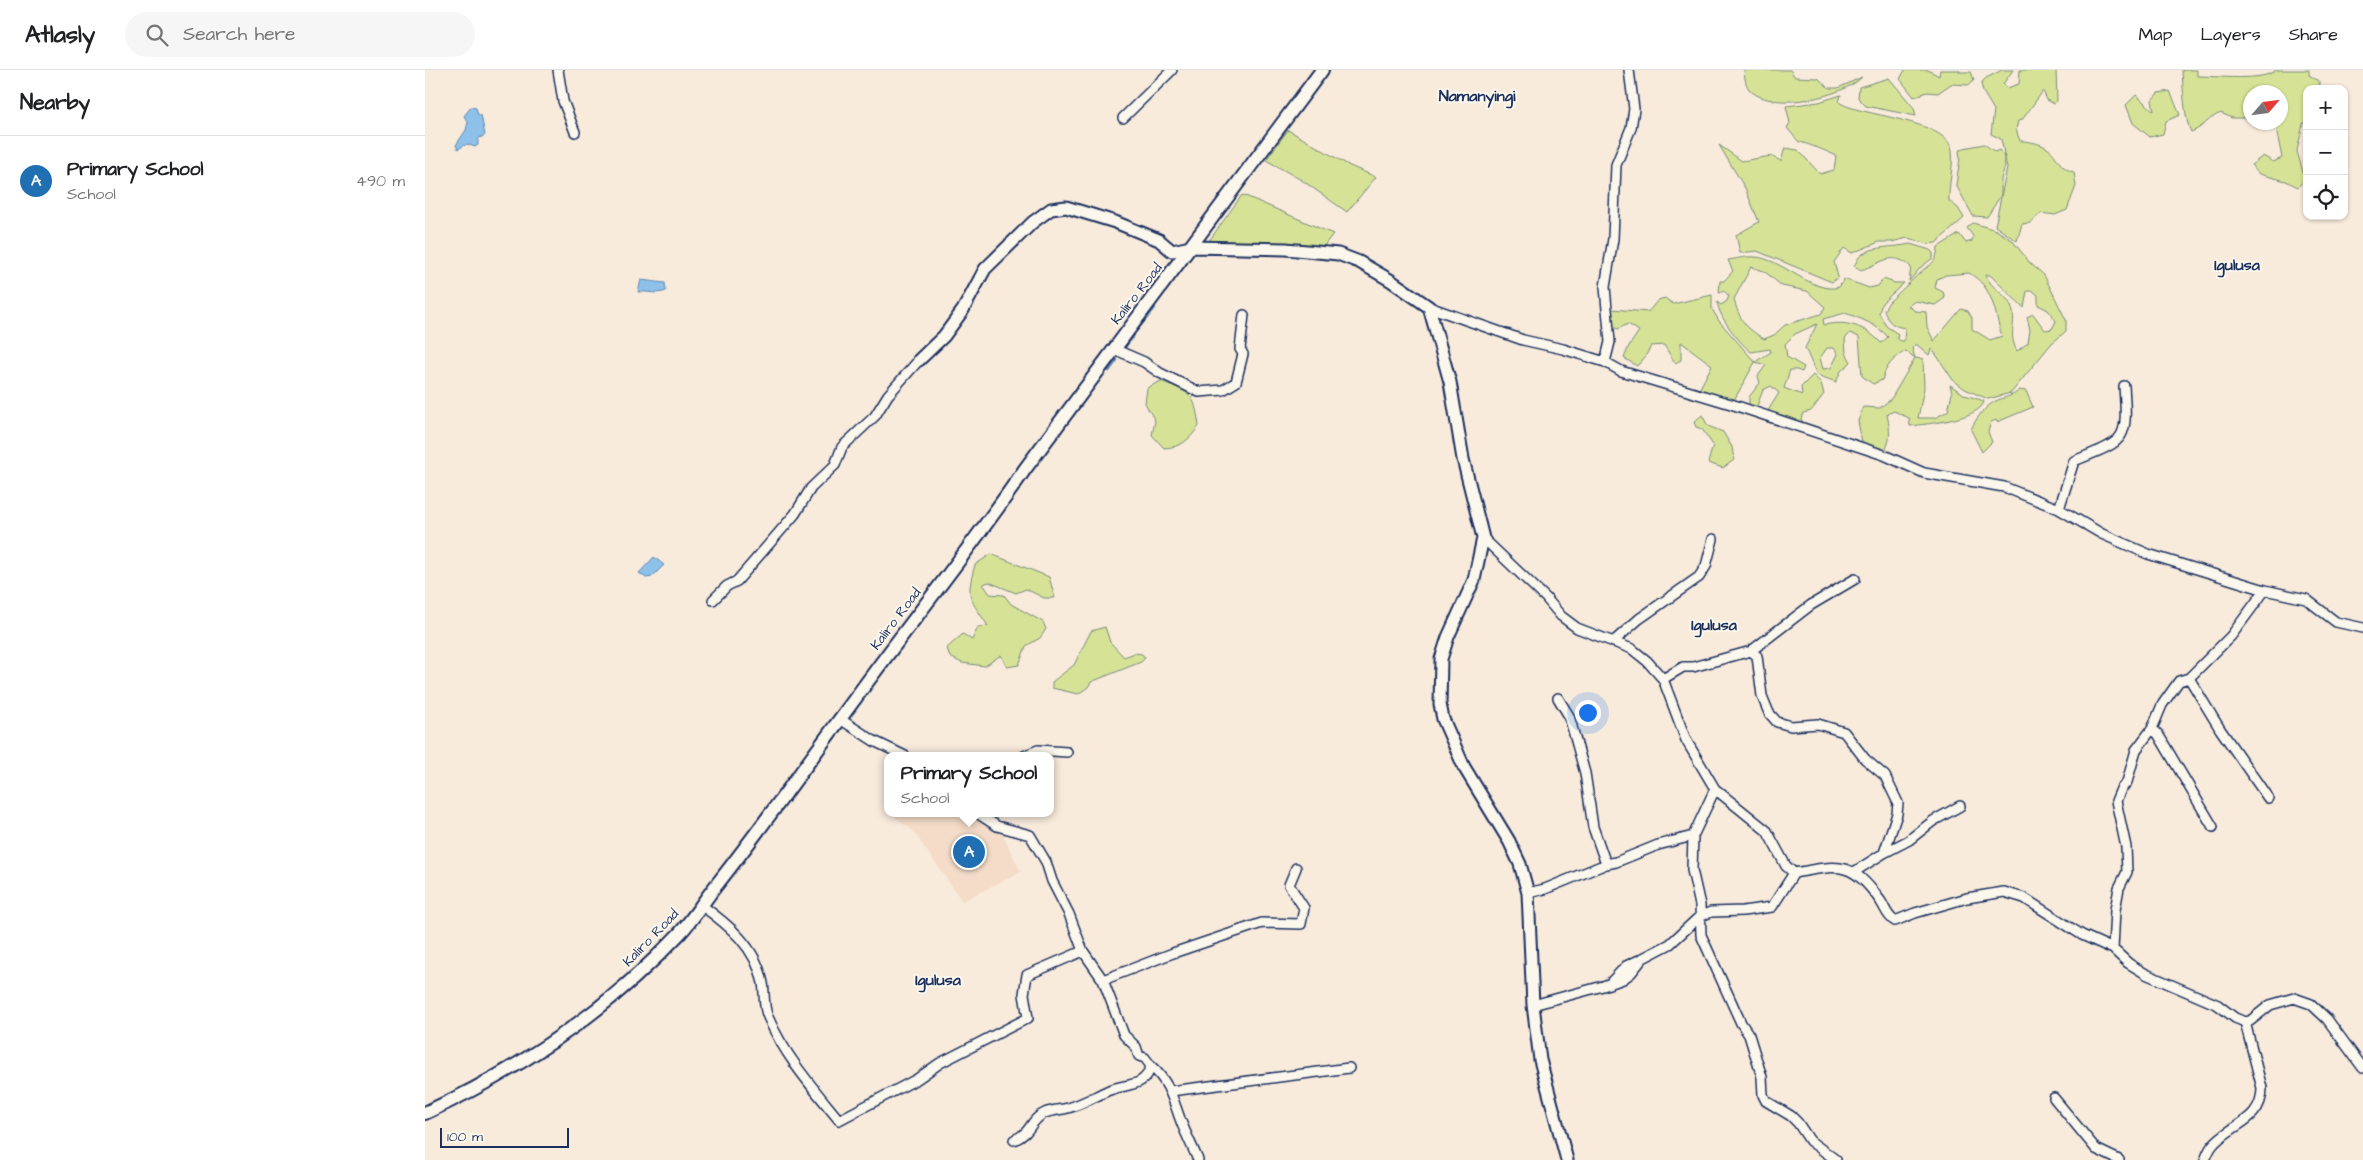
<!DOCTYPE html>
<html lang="en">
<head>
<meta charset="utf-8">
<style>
  :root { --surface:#fff; --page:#f6f6f6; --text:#202124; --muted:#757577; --line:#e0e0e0; --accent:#1f6fb2 }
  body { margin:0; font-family:"Architects Daughter",sans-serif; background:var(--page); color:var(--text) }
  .controls { position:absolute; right:15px; top:15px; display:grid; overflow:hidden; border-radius:10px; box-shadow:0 1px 4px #0004 }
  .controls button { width:45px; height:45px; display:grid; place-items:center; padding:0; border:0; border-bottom:1px solid var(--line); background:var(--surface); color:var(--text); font:25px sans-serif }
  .compass { position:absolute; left:1818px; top:15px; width:45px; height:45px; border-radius:50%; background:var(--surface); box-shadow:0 1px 4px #0004; rotate:62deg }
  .scale { position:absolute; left:15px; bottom:12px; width:129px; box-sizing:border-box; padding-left:5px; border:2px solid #1b2f5e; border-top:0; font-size:14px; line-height:18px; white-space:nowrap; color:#1b2f5e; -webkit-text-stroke:4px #fbf7ec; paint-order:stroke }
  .you { position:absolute; left:1162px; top:642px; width:18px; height:18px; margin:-12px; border:4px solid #fff; border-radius:50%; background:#1a73e8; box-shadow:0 0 0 8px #1a73e833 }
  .badge { display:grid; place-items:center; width:32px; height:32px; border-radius:50%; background:var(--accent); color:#fff; font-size:16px; font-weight:700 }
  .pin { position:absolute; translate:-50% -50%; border:2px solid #fff; box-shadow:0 1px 5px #0006 }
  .popup { position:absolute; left:459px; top:682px; width:170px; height:65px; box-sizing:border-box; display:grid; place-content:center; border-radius:10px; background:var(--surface); filter:drop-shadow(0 1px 4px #0005); font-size:16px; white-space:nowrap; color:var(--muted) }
  .popup b { font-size:19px; color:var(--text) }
  .popup::after { content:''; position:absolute; left:50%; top:100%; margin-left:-10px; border:10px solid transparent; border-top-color:var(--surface) }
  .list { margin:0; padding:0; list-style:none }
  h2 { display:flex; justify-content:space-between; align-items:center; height:65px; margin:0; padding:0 20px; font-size:21px }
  h2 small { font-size:16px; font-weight:400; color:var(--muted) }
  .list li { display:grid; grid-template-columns:32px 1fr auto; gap:15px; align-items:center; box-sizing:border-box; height:90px; padding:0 20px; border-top:1px solid var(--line) }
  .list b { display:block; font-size:19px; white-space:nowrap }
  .list p { margin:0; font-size:16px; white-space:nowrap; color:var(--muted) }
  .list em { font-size:16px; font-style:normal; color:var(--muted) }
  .icon { flex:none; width:28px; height:28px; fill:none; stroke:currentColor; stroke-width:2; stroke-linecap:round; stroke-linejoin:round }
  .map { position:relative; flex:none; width:1938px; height:1090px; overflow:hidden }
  header { display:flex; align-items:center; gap:30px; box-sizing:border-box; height:70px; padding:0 25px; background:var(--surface); border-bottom:1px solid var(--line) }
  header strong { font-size:24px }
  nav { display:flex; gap:28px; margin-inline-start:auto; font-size:18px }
  .search { width:350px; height:45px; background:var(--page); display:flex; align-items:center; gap:12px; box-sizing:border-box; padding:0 18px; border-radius:28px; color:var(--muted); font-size:19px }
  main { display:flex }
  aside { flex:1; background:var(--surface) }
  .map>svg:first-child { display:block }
  .built { fill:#f4dcc8 }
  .green { fill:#d6e396; stroke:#78897a; fill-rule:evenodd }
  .water { fill:#8dc1ea; stroke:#5f87b2 }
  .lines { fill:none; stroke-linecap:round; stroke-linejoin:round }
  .stream { stroke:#5f87b2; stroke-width:2.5 }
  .minor-casing { stroke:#1b2f5e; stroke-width:12 }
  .tertiary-casing { stroke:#1b2f5e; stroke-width:15 }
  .secondary-casing { stroke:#1b2f5e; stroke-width:16 }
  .minor { stroke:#fbf7ec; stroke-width:9 }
  .tertiary { stroke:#fbf7ec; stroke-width:11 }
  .secondary { stroke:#fbf7ec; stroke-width:12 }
  .labels { text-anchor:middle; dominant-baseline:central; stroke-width:4; stroke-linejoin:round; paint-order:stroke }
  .street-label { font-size:14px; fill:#1b2f5e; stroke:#fbf7ec }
  .quarter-label { font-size:16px; font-weight:bold; fill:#1b2f5e; stroke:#fbf7ec }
</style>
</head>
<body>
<header>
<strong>Atlasly</strong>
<div class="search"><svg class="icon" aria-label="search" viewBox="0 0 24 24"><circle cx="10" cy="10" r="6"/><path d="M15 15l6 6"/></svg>Search here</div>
<nav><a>Map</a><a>Layers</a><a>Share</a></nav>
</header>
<main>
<aside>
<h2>Nearby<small></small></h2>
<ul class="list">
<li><span class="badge">A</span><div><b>Primary School</b><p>School</p></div><em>490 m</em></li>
</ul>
</aside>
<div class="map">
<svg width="1938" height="1090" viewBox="0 0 1938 1090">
  <rect width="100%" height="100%" fill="#f8ebdc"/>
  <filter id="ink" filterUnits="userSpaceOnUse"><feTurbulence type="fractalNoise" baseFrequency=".02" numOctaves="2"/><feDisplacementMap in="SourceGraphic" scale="10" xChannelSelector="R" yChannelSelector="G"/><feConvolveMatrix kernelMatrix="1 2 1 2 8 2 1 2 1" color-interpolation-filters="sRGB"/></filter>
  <g filter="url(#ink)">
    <path class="built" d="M546,743l30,19 20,40 -59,29 -49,-70 -22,-17z"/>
    <path class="green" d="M1319,0h46l5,7 23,1 11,10h9l24,-11c-19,20 -89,35 -111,14 -6,-5 -6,-13 -7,-21z
      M1480,0h23l11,6 1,-6h19l1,2h11l3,8 -4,5 -19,-1 -13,9 -11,-1 -13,5 -14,-18z
      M1577,0h11l-10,14 4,4 12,-4 1,-14h36l1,31 -3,3 -7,-4 -4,-9 -21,29 -4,1 -2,9 4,11c8,0 20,2 27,7 12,8 10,19 27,24l2,14 -9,24 -12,5 -14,-2 -11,10 -8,1 -5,17 -22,-15 12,-58 -6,-29 -10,-5 3,-24 -11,-18 -2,-9 5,-5z
      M1757,0h15v6c18,0 67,6 79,-6h33v5l10,6v8h-12v29l-4,6 -6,27 8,28 -7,8 -12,-6 -27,-7 -8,-9 12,-9 10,6 9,-4 -7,-35 6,-1v-30h-30l-1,26h-18l-11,-5c-12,4 -18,15 -30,19 -7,-14 -8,-45 -9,-62z
      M1464,8l25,30 2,8 -50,-10 -8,-8 1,-11z
      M1745,21l10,24 -14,6 -3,13 -13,3 -17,-14 -7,-18 10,-10 18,16 -2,-11 6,-7z
      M1416,25l-2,7c18,14 109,17 113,49 2,16 -4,34 -3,50l9,7 6,10 -28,25 -8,1 -20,-6 -17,4h-12l-27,11 -8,-5 -10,14 4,15 -6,5 -75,-31 -17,2 -4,-18 23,-13 -14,-34 -26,-43 23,16 29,-5 10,5 4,-13 13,2 22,24 14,-4 2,-14c-4,-3 -33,-14 -37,-14l-12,-14 3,-5 -4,-17 33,-4z
      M863,60l62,36 26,11 -29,35 -44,-31 -37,-21z
      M1559,74l11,8 4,-2 4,4 2,12 -4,13v16l-14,22 -14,-1 -17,-31 4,-27 -1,-7 5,-3z
      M817,125l6,2 85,37 -14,18 -113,-7z
      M1548,153l23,7 16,10 18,23 14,12 22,45v11l-15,13 -40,49 -23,6 -23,-10 -12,-9 -18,-27 -4,-4 -2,6 -13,-11 -4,4 3,10 8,1 1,29 -6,30h17l13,-7 4,-18 -2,-8 15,10 19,6c-3,18 -57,23 -74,25l-1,-8 -15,-7 -7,3c3,16 5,28 -5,41l-19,-7 -5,-27 5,-14 17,1 11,-9 24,-41 -9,-7c-13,7 -20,15 -24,29l-9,4 -11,-8 -3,-39 -9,-4 -5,6 1,14 5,9 -10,9 -5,11 -19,-7 -12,-27 12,-24 -22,10 -10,10 2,13 17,10 -2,5 -5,-2h-7l-6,18 18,7 -1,-8 12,-12 8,8 3,11 -13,17 -8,2 -2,6 5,8 -40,-13 13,-21 -8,-7 -8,4 -6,16h-8v-9l11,-14 -2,-7 8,-11 -11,-3 -22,40 -35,-10 14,-27 -31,-23v18l-6,3 -11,-18 -13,1 -6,11 -8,9 -13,-8 5,-12 10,-15 -11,-7 -10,5 -8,-3 -2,-7 4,-10 36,3 10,-12 7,-2 8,6 39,-9v14l7,12 36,41 16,-10 -1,-3 -19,3c-13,-11 -31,-33 -34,-50l4,3 6,-4 2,-5 -5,-5 -5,2 1,-12h4l9,-10 -5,-11c8,-1 18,-4 27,-3 26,1 59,38 84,30l5,-8 25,9 9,-2 5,-7 12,4h9l-22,20 -3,10 7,13 12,8 -1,4 4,3h3l1,-13c-12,-2 -17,-5 -21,-18l5,-8 35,-33c10,-5 13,-11 14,-22l21,-13 7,9 6,-2 1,-5 -6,-8zM1326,197l13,4 18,15 25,5 18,16 -4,7 -36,11 -11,10 -10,4c-18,-11 -25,-19 -30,-40zM1544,203c25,14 25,39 33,63l-12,4 -18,-11v-11l-4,-7 -7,-2 -27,32 -7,-14 -1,-15 -11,-1 -7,-5 7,-5 20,4 10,-7 -2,-6 -8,-4 2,-9 9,-4zM1561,205h4l34,33 3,-17h6l5,4v10l10,5 8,11 -4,8 -7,1 -12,-16 -6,3 3,13 -2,13 -11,8c-10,-19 1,-27 -6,-46 -5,-11 -21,-17 -25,-30zM1420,243c17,6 31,11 43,24l-7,6c-16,-17 -34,-23 -57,-18l-1,-6zM1402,278h7l4,6 -7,14 -8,1 -3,-11z
      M1485,174l20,6 3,3v5l-12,9 -12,14 2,-14c-19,-17 -29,-4 -50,3l-7,-4c2,-3 4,-8 6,-10 12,-11 35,-8 50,-12z
      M736,311c31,13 33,11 38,45 -10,14 -17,21 -35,22l-12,-13 3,-14 -10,-18 2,-15z
      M1595,320l6,1 7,16 -36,15 -1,-2 -5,2 -3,10 4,10 -10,10 -11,-22c4,-11 15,-25 27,-30 8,-3 15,-4 22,-10z
      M1277,345l6,11 15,6 9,15 2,13 -11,8 -15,-5 5,-18 -11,-16 -6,-2 -2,-5z
      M566,484l58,23 6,21h-11l-18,-9 -10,4 -27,-11 -6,2 7,10 14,1 7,9 32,18 3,7 -6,9 -14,8 -7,19 -12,2 -6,-12 -16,11 -23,-3 -12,-6 -3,-9 16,-14 9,6 6,-13 10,-1c-18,-28 -23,-27 -13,-61z
      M680,557l5,15 14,15 11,-4 7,1 3,4 -4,4 -50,20 -3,5 -10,7 -26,-6v-6l22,-17 17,-34z"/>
    <path class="water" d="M46,37l5,1 2,7h3l4,20 -7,4v6l-3,2 -8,-3 -9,5 -2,-4 10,-15 2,-8 -4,-6z
      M216,210l24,3 1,8c-10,4 -18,0 -28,1z
      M229,487l10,8 -12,12 -6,1 -7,-5z"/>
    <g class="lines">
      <path class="stream" d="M712,260l18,-22
        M698,280l11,-15
        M684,301l8,-11"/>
      <g class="minor-casing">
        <path id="minor" d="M133,0l5,31 12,31
          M698,48l49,-48
          M1004,237l94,33 40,9 42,13 16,9 110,33 153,51 40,18 80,14 55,22 43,25 46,20 117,36 41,9 30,23 27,6
          M689,279l30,13 16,11 39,19 24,-2 13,-8 7,-28 -3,-5 4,-34
          M1180,292l5,-20 -5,-55 8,-48 3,-74 15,-37 3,-19 -5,-39
          M1634,439l15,-48c52,-21 54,-19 50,-75
          M1058,468l63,60 15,18 16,12 55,21 15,12 16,18 23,61 29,49 52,42 19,35 8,7c43,-7 57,-14 85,26 6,7 7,17 16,22l20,-8 52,-15 37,-6 20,6 58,37 31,14 15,14 18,11 72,31 17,13 10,4 5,-1 20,-16 24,-7 17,6 16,15 36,49
          M288,530l14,-14 10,-5 58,-67 16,-26 24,-23 7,-18 33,-31 13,-21 31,-35
          M1188,572l26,-23 60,-42 7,-11 7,-27
          M1326,581l6,5 5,40 7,17 8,9 14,4 27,-2 26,8 21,27 20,17 13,27 -1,11 -13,39
          M1764,608l31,51 48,69
          M1238,609l20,-12h10l58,-16 60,-46 44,-26
          M1133,628l11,18 16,57 8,54 13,37
          M415,649l34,22 31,15
          M1727,659l6,5 55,93
          M599,686l14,-6 29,2
          M1290,719l-22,47 -1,34 8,35 1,30 40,88 8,12 13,42 1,18 3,6 25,15 7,7 12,18 26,19
          M552,743l20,13 33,9 16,27 6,19 17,33 14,37 20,29 21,55 12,12 3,9 6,2 6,8c-6,23 -27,17 -44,25 -13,6 -25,13 -39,17 -7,2 -16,2 -23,5 -16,7 -12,19 -31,27
          M1429,802l30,-19 25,-13 24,-19 27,-15
          M1103,823l17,-4 61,-25 10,-2 42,-17 35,-9
          M276,835c28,20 55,42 62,78 2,11 0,24 5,34 16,38 45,71 71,103l78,-41 23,-16 88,-45 -4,-24 3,-19 56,-24
          M1688,879l2,-39 4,-22 8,-16 -1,-25 -10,-46 5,-12 6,-7 9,-32 16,-21 10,-24 17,-24 10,-3 42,-42 34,-46
          M678,910l70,-27 89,-30 39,1 3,-16 -15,-23 7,-17
          M1186,912l15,-16 13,-6
          M1108,935l70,-19 20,-7 8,-6 12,-15 27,-14 29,-27 12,-5 32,-1 29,-4 22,-34
          M726,996c20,18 22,35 31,58 5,12 11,24 16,36
          M746,1021l178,-23
          M1629,1028l42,51 23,11
          M1780,1090c2,-5 4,-10 7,-14 17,-22 50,-23 50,-58l-17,-66"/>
      </g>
      <g class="tertiary-casing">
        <path id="tertiary" d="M494,290l25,-24 19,-26 22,-41 48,-47 18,-13 15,-2 49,15 44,18 13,11 19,-4 95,2 52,5 21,8 31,18 39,27 21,75 13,77 20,79 -9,42 -26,57 -7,22 -1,45 3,15 21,48 45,74 11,23 8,29 5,112 7,55 27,100"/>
      </g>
      <g class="secondary-casing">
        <path id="secondary" d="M0,1043c96,-44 182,-102 255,-180 14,-15 25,-34 38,-50 48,-61 93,-125 139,-187 55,-76 115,-149 168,-227l297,-399"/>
      </g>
      <use href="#minor" class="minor"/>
      <use href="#tertiary" class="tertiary"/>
      <use href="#secondary" class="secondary"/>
    </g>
  </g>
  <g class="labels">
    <g class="street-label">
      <text transform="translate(712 224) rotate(-52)">Kaliro Road</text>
      <text transform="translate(471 549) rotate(-53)">Kaliro Road</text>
      <text transform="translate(226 868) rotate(-46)">Kaliro Road</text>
    </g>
    <g class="quarter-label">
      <text x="1052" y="26">Namanyingi</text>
      <text x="1812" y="195">Igulusa</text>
      <text x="1289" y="555">Igulusa</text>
      <text x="513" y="910">Igulusa</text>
    </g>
  </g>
</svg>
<div class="controls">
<button>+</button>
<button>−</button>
<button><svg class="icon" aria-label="locate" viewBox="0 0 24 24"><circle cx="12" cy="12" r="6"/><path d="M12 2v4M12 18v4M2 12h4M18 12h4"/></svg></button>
</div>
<svg class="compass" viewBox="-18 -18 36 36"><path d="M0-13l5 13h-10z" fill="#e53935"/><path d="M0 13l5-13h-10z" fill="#757577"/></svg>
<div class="scale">100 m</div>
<div class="you"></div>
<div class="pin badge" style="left:544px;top:782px">A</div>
<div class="popup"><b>Primary School</b>School</div>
</div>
</main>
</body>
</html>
